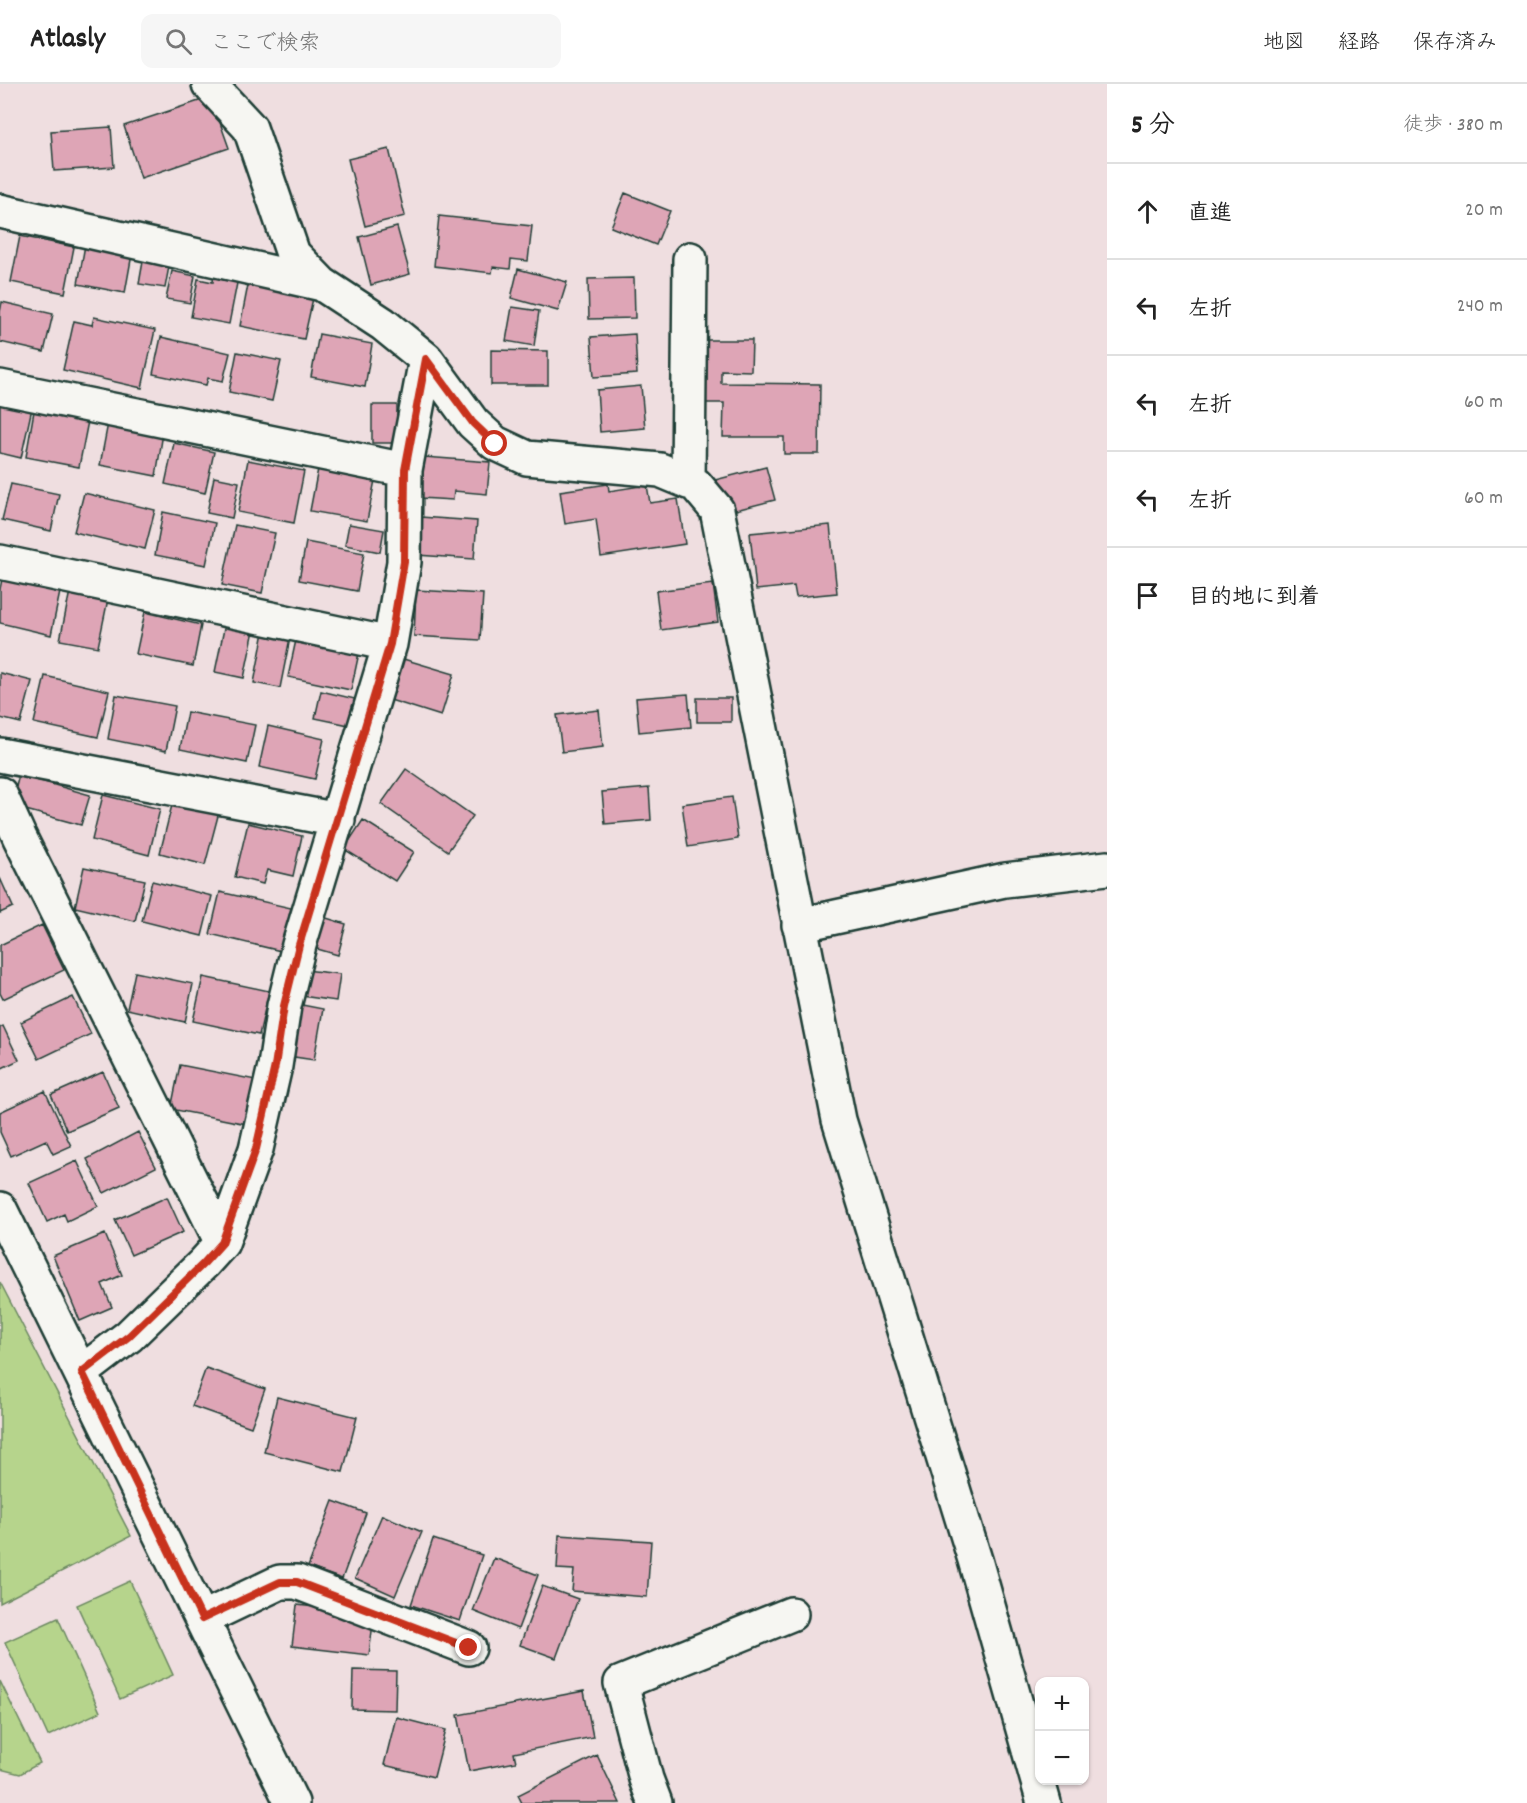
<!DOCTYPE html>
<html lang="ja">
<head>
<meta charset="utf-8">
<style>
  :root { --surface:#fff; --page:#f6f6f6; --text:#222; --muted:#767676; --line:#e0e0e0 }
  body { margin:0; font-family:Dekko,"Klee One",sans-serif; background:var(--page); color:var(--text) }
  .controls { position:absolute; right:18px; bottom:18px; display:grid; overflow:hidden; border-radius:12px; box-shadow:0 2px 4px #0004 }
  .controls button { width:54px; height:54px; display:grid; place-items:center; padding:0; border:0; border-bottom:2px solid var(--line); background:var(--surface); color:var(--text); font:30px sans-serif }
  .stop { position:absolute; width:18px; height:18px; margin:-14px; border:4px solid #c8321e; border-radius:50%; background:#fff }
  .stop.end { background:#c8321e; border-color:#fff; box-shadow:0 2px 6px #0008 }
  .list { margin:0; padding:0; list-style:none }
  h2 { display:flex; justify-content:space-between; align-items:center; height:78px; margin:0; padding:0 24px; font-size:26px }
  h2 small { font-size:20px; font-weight:400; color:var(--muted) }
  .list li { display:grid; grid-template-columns:39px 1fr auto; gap:18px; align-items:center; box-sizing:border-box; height:96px; padding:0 24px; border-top:2px solid var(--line) }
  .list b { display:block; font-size:22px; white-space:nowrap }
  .list em { font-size:20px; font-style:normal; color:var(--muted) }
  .icon { flex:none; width:33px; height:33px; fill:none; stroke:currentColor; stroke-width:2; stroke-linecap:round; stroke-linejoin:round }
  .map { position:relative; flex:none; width:1107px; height:1719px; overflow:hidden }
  header { display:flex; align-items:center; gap:36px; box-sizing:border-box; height:84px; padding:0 30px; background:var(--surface); border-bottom:2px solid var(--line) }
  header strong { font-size:28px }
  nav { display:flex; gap:33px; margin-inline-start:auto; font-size:21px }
  .search { width:420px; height:54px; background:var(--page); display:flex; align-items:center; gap:15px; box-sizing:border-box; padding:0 21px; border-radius:12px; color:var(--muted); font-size:22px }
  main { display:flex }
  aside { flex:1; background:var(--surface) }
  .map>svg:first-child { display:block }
  .green { fill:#b6d48c; stroke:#6a8860; stroke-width:1.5 }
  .building { fill:#dea5b6; stroke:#1f3d34; stroke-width:1.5 }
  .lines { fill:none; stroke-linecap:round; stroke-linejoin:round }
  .minor-casing { stroke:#1f3d34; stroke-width:38 }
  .minor { stroke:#f6f6f2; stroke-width:33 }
  .route { stroke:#c8321e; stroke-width:8 }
</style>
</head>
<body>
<header>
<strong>Atlasly</strong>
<div class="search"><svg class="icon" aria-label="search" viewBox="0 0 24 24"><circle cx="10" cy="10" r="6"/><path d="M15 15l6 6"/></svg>ここで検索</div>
<nav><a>地図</a><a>経路</a><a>保存済み</a></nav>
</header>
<main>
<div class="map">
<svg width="1107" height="1719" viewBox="0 0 1107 1719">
  <rect width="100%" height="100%" fill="#efdee0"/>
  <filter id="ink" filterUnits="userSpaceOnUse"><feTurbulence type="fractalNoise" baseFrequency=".0167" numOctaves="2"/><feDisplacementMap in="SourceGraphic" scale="12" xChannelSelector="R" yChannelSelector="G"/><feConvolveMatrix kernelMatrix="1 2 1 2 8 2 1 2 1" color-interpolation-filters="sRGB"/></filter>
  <g filter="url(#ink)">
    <path class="green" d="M0,1198l131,254 -131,67z
      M130,1497l43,94 -53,24 -43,-94z
      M58,1534l42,94 -52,24 -43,-94z
      M0,1597l40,82 -20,11 -20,-5z"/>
    <path class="building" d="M211,13l18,51 -88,30 -17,-52z
      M111,43l3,40 -60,4 -3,-40z
      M389,65l16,67 -40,10 -17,-67z
      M625,109l45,18 -14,34 -45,-18z
      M439,132l93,10 -4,35 -17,-2 -1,10 -17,-2 -1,6 -58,-7z
      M397,143l13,47 -39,11 -12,-48z
      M20,152l54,11 -9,46 -54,-11z
      M85,161l47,9 -7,39 -47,-9z
      M144,172l26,5 -5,27 -26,-4z
      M518,185l49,13 -9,29 -47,-13z
      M172,187l23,5 -5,27 -24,-4z
      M214,190l24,4 -9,46 -38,-7 7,-38 15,3z
      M634,194l1,40 -46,1 -1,-40z
      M248,201l65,13 -9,41 -64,-13z
      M2,218l51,12 -9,38 -44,-10v-30z
      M512,223l27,4 -5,35 -28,-5z
      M94,233l61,13 -13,58 -79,-18 11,-49 18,4z
      M319,250l53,10 -7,43 -54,-10z
      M635,250l2,40 -43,3 -3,-40z
      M161,253l69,16 -7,28 -15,-3 -2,7 -53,-11z
      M702,256h50l-1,31 -30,-1v13l99,1 -1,70h-35v-17h-61l1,-34h-23z
      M491,266l57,1v34h-57z
      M237,268l44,9 -9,40 -43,-9z
      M641,302l4,42 -45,4 -3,-42z
      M0,317l32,7 -11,50 -21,-5z
      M372,321h25v38h-25z
      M34,327l54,10 -9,46 -53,-10z
      M108,339l55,10 -7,43 -56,-11z
      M174,359l40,9 -9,41 -40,-9z
      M424,373l66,5 -3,32 -33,-3 -1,9 -33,-2z
      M248,376l56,11 -10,52 -56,-11z
      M766,383l9,33 -51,13 -9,-33z
      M318,385l57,11 -8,41 -57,-10z
      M214,393l25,5 -7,36 -25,-5z
      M11,400l48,10 -8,37 -49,-11z
      M608,400l1,7 38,-6 3,18 28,-4 7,45 -84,13 -5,-38 -31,5 -5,-33z
      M84,409l71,17 -10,39 -71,-17z
      M163,428l52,11 -9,42 -51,-10z
      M420,433l57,4 -3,38 -57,-4z
      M349,440l35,6 -4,22 -35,-7z
      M235,441l40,8 -13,60 -40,-8z
      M830,441l7,68 -41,4 -2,-11 -38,4 -6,-57z
      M306,458l58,11 -7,38 -58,-11z
      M2,495l58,13 -9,43 -51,-12v-34z
      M713,500l5,38 -57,8 -5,-39z
      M416,506l67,4 -3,46 -66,-4z
      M70,507l38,8 -10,48 -38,-7z
      M145,528l56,13 -8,41 -57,-12z
      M225,540l29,6 -10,48 -29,-6z
      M264,548l26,6 -10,50 -26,-5z
      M296,556l63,13 -8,37 -63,-13z
      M400,574l54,16 -13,42 -54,-17z
      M0,589l32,8 -11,42 -21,-5z
      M45,592l64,15 -11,46 -64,-14z
      M321,607l34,8 -6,26 -34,-7z
      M688,610l3,33 -52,5 -3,-34z
      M116,611l59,11 -9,45 -58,-12z
      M697,614h34v24h-34z
      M599,626l4,37 -41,5 -5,-37z
      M187,628l68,13 -8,38 -67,-14z
      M268,642l56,13 -9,40 -56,-12z
      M406,685l67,47 -25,35 -67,-47z
      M19,691l71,20 -9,30 -70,-19z
      M649,704l2,32 -46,4 -3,-32z
      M103,711l57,14 -11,46 -57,-15z
      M732,713l6,42 -50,8 -6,-43z
      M173,717l46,11 -14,53 -45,-12z
      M363,736l51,32 -19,29 -51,-32z
      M248,739l54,13 -9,40 -26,-6 -4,14 -28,-7z
      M84,783l61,13 -10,41 -60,-14z
      M0,794l13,29 -13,6z
      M152,797l60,15 -10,40 -60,-15z
      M220,808l71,16 -10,43 -71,-17z
      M323,833l23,7 -8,31 -24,-7z
      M42,841l22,45 -61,29 -3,-6v-48z
      M305,886l35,4 -4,27 -34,-5z
      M135,888l58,12 -8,38 -58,-13z
      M203,893l66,14 -10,44 -66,-14z
      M73,913l18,37 -52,25 -18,-37z
      M297,920l26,5 -9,51 -26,-4z
      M3,942l16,34 -19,9v-41z
      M180,981l76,15 -9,44 -76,-15z
      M103,988l16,36 -52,23 -16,-36z
      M45,1007l26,55 -18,8 -7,-14 -35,16 -11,-24v-20z
      M138,1048l18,35 -52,26 -17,-34z
      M77,1077l21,45 -31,15 -3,-7 -17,8 -18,-39z
      M167,1113l16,35 -52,23 -16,-35z
      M105,1150l17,41 -20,9 10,23 -32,14 -27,-65z
      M206,1284l59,21 -14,38 -59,-21z
      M277,1313l80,20 -14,55 -79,-20z
      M333,1417l33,12 -24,66 -34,-12z
      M382,1431l40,17 -27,64 -40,-18z
      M559,1451l92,6 -4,56 -75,-6 2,-21 -17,-1z
      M433,1455l49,16 -22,66 -49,-16z
      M494,1474l44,17 -20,54 -45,-18z
      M542,1502l36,13 -22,59 -36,-13z
      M297,1521l53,6 23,12 -4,32 -77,-9z
      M353,1586l43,1 -1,39 -43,-1z
      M584,1607l9,46 -79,16 2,9 -47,9 -11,-56z
      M396,1633l50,13 -12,47 -50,-12z
      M597,1671l23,48h-98l-4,-8z"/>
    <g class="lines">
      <g class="minor-casing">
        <path id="minor" d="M209,0l41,44 43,126 29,30 61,40 43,35 47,64 22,20 32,15 133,12 36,15 21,25 122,610 136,440 69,243
          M0,127l322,73
          M0,303l405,83
          M688,398l2,-223
          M0,478l390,82
          M0,671l338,65
          M0,710l20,44 202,405
          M799,841l206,-45 102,-12
          M0,1125l292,594
          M82,1288l47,-36 75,-73 18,-20 34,-94 19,-83 9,-60 15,-61 91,-301 14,-82 1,-92 21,-111
          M202,1535l78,-37h17l172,66
          M655,1719l-9,-24 -25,-96 170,-69"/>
      </g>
      <use href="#minor" class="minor"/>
    </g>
  </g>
  <g class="lines" filter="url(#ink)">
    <path class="route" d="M469,1564l-172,-66h-17l-78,37 -120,-247 47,-36 75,-73 18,-20 34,-94 19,-83 9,-60 15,-61 91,-301 14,-82 1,-92 21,-111 47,64 22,21"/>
  </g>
</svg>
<div class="controls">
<button>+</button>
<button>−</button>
</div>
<div class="stop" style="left:495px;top:360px"></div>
<div class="stop end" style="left:469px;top:1564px"></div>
</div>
<aside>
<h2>5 分<small>徒歩 · 380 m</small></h2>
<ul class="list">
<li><svg class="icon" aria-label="ahead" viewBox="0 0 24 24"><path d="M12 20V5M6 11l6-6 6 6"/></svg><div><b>直進</b></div><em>20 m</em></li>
<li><svg class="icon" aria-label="left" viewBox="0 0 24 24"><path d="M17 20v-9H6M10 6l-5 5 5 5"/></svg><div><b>左折</b></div><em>240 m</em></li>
<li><svg class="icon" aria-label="left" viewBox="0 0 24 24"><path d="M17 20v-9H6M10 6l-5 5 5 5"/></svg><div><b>左折</b></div><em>60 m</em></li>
<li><svg class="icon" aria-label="left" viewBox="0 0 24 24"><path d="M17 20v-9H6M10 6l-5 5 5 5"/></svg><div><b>左折</b></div><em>60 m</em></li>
<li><svg class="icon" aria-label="arrive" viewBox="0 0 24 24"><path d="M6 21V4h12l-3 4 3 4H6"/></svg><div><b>目的地に到着</b></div></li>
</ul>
</aside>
</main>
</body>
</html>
